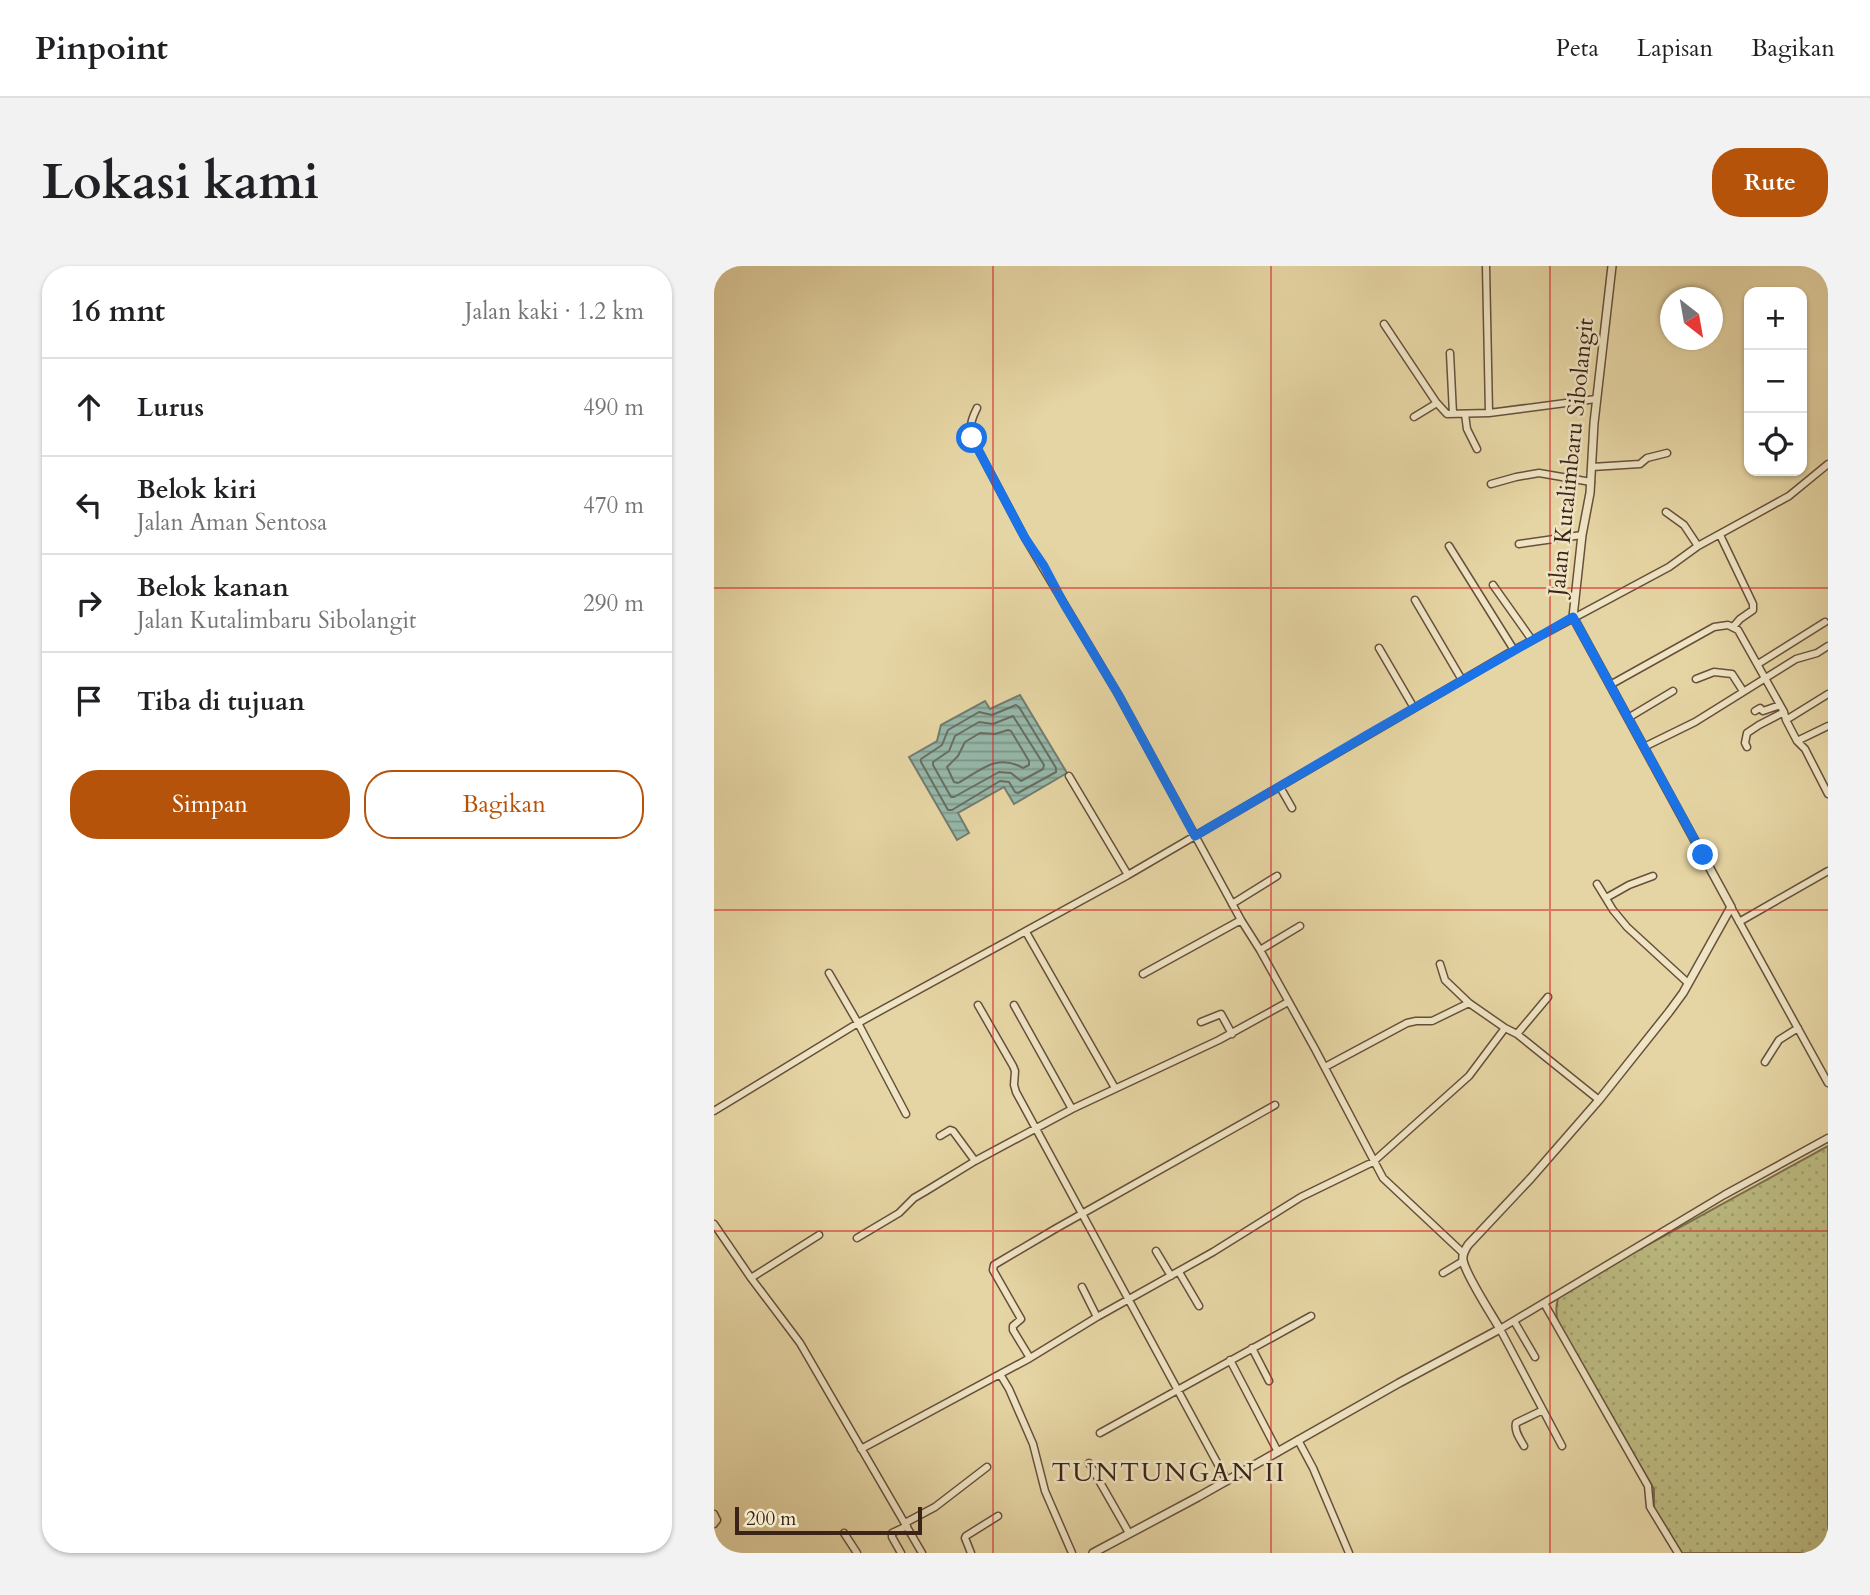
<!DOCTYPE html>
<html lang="id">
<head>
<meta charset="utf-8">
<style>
  :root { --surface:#fff; --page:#f2f2f2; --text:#202124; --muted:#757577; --line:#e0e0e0; --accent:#b45309 }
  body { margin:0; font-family:Cardo,serif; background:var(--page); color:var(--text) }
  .controls { position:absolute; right:21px; top:21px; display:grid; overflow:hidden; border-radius:14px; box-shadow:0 2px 5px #0004 }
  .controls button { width:63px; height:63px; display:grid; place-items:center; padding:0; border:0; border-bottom:2px solid var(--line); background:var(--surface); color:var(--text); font:35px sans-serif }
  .compass { position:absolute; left:946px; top:21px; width:63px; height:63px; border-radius:50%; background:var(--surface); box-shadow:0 2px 5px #0004; rotate:149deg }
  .scale { position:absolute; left:21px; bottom:18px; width:187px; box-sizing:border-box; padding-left:7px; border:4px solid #3b2318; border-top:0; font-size:19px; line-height:24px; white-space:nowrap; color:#3b2318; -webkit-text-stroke:5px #efe4c4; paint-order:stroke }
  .stop { position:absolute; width:21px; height:21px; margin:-16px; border:5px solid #1a73e8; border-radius:50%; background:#fff }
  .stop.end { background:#1a73e8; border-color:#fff; box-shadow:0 2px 7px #0008 }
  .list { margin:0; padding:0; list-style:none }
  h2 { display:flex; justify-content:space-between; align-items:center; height:91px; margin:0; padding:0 28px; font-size:30px }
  h2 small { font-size:23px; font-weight:400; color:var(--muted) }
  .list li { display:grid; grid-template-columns:46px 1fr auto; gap:21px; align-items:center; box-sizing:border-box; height:98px; padding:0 28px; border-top:2px solid var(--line) }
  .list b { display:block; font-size:26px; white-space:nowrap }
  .list p { margin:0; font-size:23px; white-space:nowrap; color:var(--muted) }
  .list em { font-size:23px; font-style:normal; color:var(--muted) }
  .actions { display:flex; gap:14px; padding:21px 28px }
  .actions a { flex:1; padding:16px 0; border:2px solid var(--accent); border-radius:28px; text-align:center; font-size:24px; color:var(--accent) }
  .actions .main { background:var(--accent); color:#fff }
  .icon { flex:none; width:38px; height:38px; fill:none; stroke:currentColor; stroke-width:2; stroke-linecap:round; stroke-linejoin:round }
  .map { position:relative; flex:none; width:1114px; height:1287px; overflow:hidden; border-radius:28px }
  header { display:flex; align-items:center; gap:42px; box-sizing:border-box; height:98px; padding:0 35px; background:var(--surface); border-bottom:2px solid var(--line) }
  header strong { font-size:33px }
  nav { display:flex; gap:38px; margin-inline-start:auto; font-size:24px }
  .intro { display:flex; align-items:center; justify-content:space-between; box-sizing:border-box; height:168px; padding:0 42px }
  h1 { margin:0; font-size:49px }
  .button { padding:18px 32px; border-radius:28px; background:var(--accent); color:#fff; font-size:24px; font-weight:700 }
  main { display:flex; gap:42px; padding:0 42px }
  aside { flex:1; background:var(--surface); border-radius:28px; box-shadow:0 2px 5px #0004 }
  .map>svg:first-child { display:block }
  .grass { fill:url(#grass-dots); stroke:#7c6f4c; stroke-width:2 }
  .water { fill:url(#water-rules); stroke:#727c70; stroke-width:2 }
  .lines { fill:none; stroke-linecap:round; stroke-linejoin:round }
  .shore { stroke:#686e61; stroke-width:2 }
  .minor-casing { stroke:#66503b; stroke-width:9 }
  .tertiary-casing { stroke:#66503b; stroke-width:10 }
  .minor { stroke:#efe4c4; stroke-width:6 }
  .tertiary { stroke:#efe4c4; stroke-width:7 }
  .route { stroke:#1a73e8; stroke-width:9 }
  .grid { fill:none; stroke:#d62828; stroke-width:2; stroke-opacity:0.55 }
  .labels { text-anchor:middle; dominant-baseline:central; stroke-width:5; stroke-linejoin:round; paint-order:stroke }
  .street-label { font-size:23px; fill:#3b2318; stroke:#efe4c4 }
  .quarter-label { font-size:26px; letter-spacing:2px; fill:#3b2318; stroke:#efe4c4 }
</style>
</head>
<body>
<header>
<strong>Pinpoint</strong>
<nav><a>Peta</a><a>Lapisan</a><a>Bagikan</a></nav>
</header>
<div class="intro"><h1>Lokasi kami</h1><a class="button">Rute</a></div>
<main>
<aside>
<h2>16 mnt<small>Jalan kaki · 1.2 km</small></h2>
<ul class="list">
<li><svg class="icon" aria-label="ahead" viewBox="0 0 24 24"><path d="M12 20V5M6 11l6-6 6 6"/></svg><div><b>Lurus</b></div><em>490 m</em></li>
<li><svg class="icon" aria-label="left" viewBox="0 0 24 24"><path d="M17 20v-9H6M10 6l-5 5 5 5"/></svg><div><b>Belok kiri</b><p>Jalan Aman Sentosa</p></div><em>470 m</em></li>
<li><svg class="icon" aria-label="right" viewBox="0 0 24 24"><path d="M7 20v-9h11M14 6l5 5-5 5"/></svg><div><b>Belok kanan</b><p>Jalan Kutalimbaru Sibolangit</p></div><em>290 m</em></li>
<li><svg class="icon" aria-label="arrive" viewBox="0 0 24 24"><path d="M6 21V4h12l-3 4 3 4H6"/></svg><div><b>Tiba di tujuan</b></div></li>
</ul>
<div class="actions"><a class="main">Simpan</a><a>Bagikan</a></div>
</aside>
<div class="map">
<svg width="1114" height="1287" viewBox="0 0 1114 1287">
  <defs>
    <pattern id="grass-dots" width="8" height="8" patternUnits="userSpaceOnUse" patternTransform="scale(1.75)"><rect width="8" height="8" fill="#bcbb81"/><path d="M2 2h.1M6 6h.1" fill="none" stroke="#a2a06f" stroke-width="1.8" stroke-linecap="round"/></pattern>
    <pattern id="water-rules" width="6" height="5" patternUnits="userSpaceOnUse" patternTransform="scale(1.75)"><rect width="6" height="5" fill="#96b8aa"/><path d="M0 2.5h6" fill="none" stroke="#7c9589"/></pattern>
  </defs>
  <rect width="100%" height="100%" fill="#e6d5a4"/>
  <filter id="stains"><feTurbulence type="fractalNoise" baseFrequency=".00286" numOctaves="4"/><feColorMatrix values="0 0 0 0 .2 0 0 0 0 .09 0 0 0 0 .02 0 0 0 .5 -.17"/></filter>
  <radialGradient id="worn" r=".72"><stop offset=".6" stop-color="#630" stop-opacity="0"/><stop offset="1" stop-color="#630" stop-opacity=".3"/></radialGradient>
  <path class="grass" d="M1114,880v407h-146l-28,-44v-20l-96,-164c-2,-11 -3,-21 2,-32z"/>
  <path class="water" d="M306,429l47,78 -53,31 -10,-17 -46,26 11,20 -12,7 -48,-83 28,-16 4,-16 44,-24 5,8z"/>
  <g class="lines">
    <path class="shore" d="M302,439l3,2 37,61v4l-38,21 -3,-1 -6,-10 -9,-1 -48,29h-4l-27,-48v-3l21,-14 6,-15 31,-18 13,3z
      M299,450l31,49 -1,4 -22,12 -10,-8 -12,-1 -45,25h-3l-18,-32v-3l16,-11 6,-15 24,-14 14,2z
      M294,464l3,1 18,30v4l-6,3c-26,-15 -42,2 -65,15l-4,-1 -7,-15 11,-11 7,-14 15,-9 15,1z"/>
    <g class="minor-casing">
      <path id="minor" d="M772,0l3,147
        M670,58l52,78 11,12 42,-1 107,-14
        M736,87l3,61
        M263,142c-5,10 -8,18 -5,30l53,100 93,156 123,226 19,30 55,99 68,129 80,75
        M751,148l2,15 10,20
        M700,151l23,-14
        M878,201l48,-3 7,-6 20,-5
        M777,218l25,-7 23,-4 52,9
        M952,246l18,13 14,21
        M1006,269l33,69v6l-13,9 -7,8
        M805,278l63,-9
        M735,280l65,104
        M779,319l39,55
        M701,334l47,80
        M665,382l35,60
        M1044,398l67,-42
        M982,413l18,-7 18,2 11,17
        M896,419l104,-58 14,-2 10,5 46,82 2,8 11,21 8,8 23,45
        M1041,445l5,-3 3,3 17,-6
        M914,452l45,-27
        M1072,454l42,-26
        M1083,475l31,-15
        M930,481l51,-25 101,-63 21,-6 11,-7
        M1033,481l-2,-4 2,-10 12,-8 25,-13
        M355,510l59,99
        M566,521l12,21
        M883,618l16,26 14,17 61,56
        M892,632l23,-13 24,-9
        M518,638l45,-28
        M1017,641l97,176
        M1025,656l89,-51
        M312,666l89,156
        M546,684l40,-24
        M726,698l5,16 24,23
        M115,707l29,50 48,91
        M429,708l98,-54
        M264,739l35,61 2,5 -1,14 2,7 211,389
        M300,739l58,104
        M487,756l20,-8 11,20
        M803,768l31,-37
        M1051,796l14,-22 19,-12
        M611,801l82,-44 9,-2h16l37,-18 36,25 12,6 82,66
        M0,845l144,-88 270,-148 386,-225 155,-83 29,-21 91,-50 39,-32
        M226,870l10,-6 3,1 22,30
        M0,958l37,54 49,65 122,210
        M143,972l42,-25 15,-15 12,-7 49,-30 97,-52 147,-69 69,-38
        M442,985l15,25
        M465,1006l20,34
        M729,1007l20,-12
        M37,1012l68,-43
        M368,1021l15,30
        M830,1037l104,183 2,21 28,46
        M800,1055l21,36
        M538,1082l17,33
        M316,1092l-17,-28v-4l8,-7 -28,-49 1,-5 61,-36 220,-124
        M516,1094l48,92
        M286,1108l9,15 24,55 12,47 27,62
        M386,1167l211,-117
        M584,1174l15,28 36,85
        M810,1180c-4,-7 -10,-15 -8,-23l27,-13
        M848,1180l-62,-117 224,-134 104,-57
        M147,1183l169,-91 67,-41 116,-65 88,-55 72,-35 96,-86 36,-48
        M375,1197l40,70
        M0,1248l3,6 -3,4
        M191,1257l30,-16 52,-40
        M130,1267l13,20
        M187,1287l-9,-16v-4l15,-7
        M257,1287l-6,-15 1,-2 32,-20"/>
    </g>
    <g class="tertiary-casing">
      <path id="tertiary" d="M379,1287l105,-56 201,-114 101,-54c-8,-14 -35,-55 -37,-69 -1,-6 2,-10 5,-15l63,-67 68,-78 70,-88 14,-19 48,-86 -158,-290 9,-82 8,-42 4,-70 18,-157"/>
    </g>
    <use href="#minor" class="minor"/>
    <use href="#tertiary" class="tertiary"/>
  </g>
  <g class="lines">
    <path class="route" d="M258,172l53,100 19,28 20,38 54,90 77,142 172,-101 206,-118 130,238"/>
  </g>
  <path class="grid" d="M279,0v1287M557,0v1287M836,0v1287M0,322h1114M0,644h1114M0,965h1114"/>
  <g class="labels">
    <g class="street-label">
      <text transform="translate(857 191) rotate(-84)">Jalan Kutalimbaru Sibolangit</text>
    </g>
    <g class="quarter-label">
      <text x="455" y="1206">TUNTUNGAN II</text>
    </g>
  </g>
  <rect width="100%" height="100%" filter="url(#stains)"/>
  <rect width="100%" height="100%" fill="url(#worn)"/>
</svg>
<div class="controls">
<button>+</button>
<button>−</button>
<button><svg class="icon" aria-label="locate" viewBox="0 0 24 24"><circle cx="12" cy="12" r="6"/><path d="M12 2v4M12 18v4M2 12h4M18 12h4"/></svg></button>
</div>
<svg class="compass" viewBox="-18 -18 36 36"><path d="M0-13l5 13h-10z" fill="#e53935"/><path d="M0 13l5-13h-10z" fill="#757577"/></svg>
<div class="scale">200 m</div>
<div class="stop" style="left:258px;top:172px"></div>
<div class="stop end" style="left:989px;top:589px"></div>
</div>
</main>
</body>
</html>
